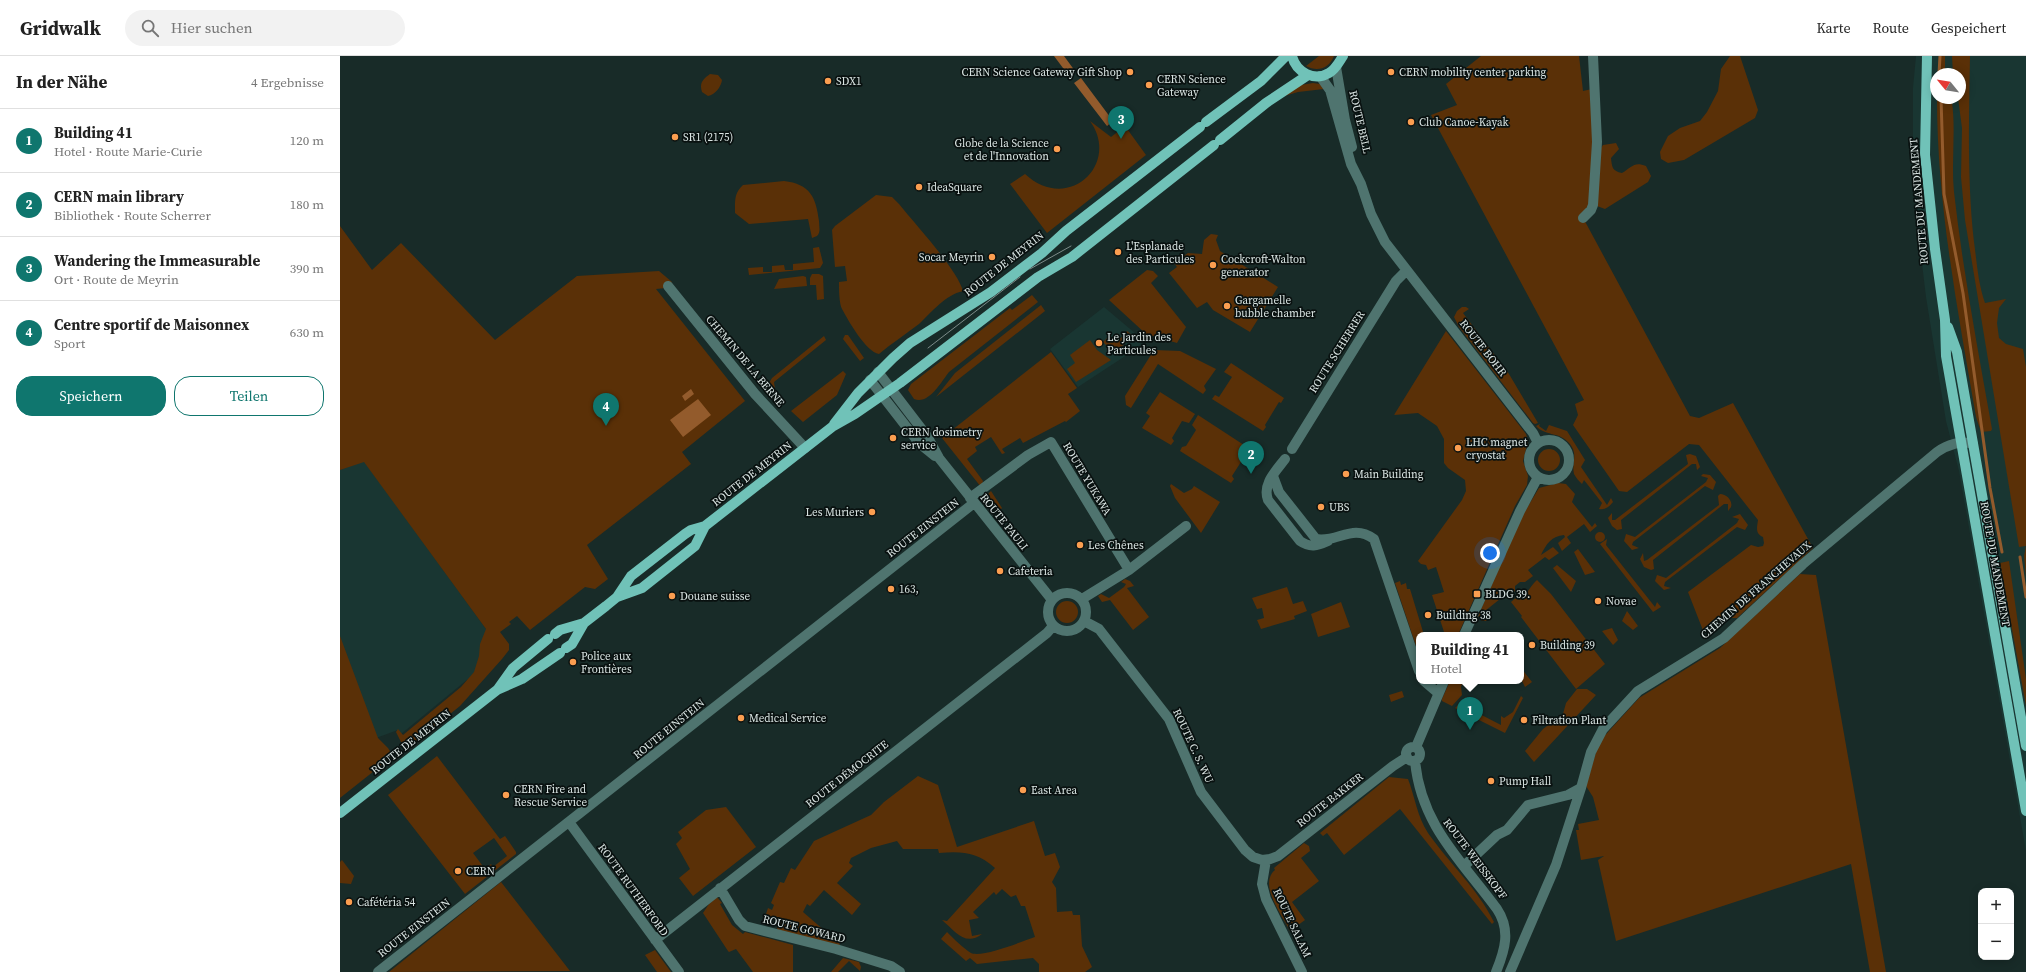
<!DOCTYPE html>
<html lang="de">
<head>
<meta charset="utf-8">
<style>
  :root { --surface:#fff; --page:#f2f2f2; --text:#222; --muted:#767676; --line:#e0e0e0; --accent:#0f766e }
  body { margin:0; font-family:"Source Serif 4",serif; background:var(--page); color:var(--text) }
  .controls { position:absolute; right:12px; bottom:12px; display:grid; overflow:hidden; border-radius:8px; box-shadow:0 2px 10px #0003 }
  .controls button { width:36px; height:36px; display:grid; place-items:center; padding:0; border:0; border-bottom:1px solid var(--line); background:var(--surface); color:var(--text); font:20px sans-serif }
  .compass { position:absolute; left:1590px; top:12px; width:36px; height:36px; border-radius:50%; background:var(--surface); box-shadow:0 2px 10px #0003; rotate:300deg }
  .you { position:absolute; left:1150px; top:497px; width:14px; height:14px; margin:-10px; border:3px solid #fff; border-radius:50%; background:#1a73e8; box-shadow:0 0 0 6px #1a73e833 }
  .badge { display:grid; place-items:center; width:26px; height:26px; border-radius:50%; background:var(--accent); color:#fff; font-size:13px; font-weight:700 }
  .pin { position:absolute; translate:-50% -33px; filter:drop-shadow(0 1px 2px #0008) }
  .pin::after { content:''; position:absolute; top:21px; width:14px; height:12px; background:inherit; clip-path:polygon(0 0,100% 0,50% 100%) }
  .popup { position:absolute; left:1076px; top:576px; width:108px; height:52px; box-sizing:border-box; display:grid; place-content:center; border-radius:8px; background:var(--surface); filter:drop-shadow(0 1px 3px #0005); font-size:13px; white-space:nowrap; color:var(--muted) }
  .popup b { font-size:15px; color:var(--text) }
  .popup::after { content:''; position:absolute; left:50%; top:100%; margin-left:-8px; border:8px solid transparent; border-top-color:var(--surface) }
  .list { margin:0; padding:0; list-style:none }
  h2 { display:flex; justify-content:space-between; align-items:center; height:52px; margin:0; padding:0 16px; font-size:17px }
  h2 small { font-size:13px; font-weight:400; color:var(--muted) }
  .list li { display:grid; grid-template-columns:26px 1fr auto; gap:12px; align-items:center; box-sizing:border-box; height:64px; padding:0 16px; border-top:1px solid var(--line) }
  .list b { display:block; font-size:15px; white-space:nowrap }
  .list p { margin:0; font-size:13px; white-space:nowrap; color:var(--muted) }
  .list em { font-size:13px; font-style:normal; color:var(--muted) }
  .actions { display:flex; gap:8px; padding:12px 16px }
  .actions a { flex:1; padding:9px 0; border:1px solid var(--accent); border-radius:16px; text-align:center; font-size:14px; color:var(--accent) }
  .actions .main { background:var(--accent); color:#fff }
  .icon { flex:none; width:22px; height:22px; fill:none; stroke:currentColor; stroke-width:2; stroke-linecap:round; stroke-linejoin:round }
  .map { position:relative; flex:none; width:1686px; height:916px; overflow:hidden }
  header { display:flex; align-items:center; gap:24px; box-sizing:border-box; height:56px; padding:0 20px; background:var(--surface); border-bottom:1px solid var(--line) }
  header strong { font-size:19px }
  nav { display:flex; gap:22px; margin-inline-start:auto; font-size:14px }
  .search { width:280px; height:36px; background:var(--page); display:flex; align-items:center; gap:10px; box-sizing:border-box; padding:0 14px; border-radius:22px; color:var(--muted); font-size:15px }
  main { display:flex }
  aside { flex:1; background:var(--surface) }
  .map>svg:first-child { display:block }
  .built { fill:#193632; fill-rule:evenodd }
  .green { fill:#5a3007; fill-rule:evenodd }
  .water { fill:#935b2c }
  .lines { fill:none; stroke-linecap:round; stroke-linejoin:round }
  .stream { stroke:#935b2c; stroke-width:3 }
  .minor { stroke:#4f746f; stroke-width:10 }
  .major { stroke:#70c2b8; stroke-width:10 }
  .tram { stroke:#7c8b89; stroke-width:1 }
  .poi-dot { fill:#fb9e50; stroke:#091110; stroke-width:1.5 }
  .labels { text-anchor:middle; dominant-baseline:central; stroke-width:3.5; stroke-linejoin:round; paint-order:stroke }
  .poi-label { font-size:11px; fill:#dbe6e4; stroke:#091110; text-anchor:start }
  .street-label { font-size:11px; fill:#dbe6e4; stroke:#091110 }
</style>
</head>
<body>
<header>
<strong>Gridwalk</strong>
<div class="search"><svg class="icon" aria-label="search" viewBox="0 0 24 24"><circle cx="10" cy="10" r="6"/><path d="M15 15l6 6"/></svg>Hier suchen</div>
<nav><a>Karte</a><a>Route</a><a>Gespeichert</a></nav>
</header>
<main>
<aside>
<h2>In der Nähe<small>4 Ergebnisse</small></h2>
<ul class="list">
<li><span class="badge">1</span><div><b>Building 41</b><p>Hotel · Route Marie-Curie</p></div><em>120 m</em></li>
<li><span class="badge">2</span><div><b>CERN main library</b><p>Bibliothek · Route Scherrer</p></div><em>180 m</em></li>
<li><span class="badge">3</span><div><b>Wandering the Immeasurable</b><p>Ort · Route de Meyrin</p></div><em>390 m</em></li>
<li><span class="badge">4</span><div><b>Centre sportif de Maisonnex</b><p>Sport</p></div><em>630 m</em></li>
</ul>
<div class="actions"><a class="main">Speichern</a><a>Teilen</a></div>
</aside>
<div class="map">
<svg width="1686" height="916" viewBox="0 0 1686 916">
  <rect width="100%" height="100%" fill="#182b28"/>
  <path class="built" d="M1576,0h110v795l-67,-380 -13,-50 -20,-124 -10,-84 -3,-61v-64zM1596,18h24v24h-24z
    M764,251l38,32 -3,8 -61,40 -28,-38z
    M24,405l138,190 -101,83 -3,-4 -58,21v-281z"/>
  <path class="green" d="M979,0h15c-5,13 -17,16 -28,10z
    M1141,0h98l4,35 9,-2 3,41 -5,77 -9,7 109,202 9,2 34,-15 80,145 -76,70h-19l-14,15 -16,-41 63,-47 7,2 5,-1 1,-3 -1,-6c-8,-4 -6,-9 -5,-17l-59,-75 -10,-1 -62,48 -8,-1 -46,-66 5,-10 -3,-11 9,-4 -153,-285 26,-10 -11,-21z
    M1390,0h10l18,54 -3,8 -71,42 -16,3 -7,-4 -1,-7 8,-16 12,-8 20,-7 7,-9 11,-21 3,-22z
    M1599,0h6v18h-7z
    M1612,0h18c-1,62 -3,125 4,186 3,21 4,41 11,61l21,-4 -7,9 -2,15 2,15 7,6 17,5 3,18v209l-2,-20 2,-10 -7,1 -54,-327 -4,-43 1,-49 -4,-30h2v-24h-7z
    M370,18l8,1 4,5c-1,7 -7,15 -14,16l-6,-4c-3,-9 1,-13 8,-18z
    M973,27l7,1 4,5 -26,3 -17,5 20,-12z
    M1597,42h14l1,4c4,30 -1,60 2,90 9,80 24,158 38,237l-1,2 -10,1 -5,-15c-18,-106 -39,-211 -39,-319z
    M750,65l21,16 14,-11 21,29 -99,78 -37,-49 15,-10c43,40 96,-10 65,-53z
    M1276,87l3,6 -8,9c1,9 1,13 11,15 10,-6 12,-12 24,-7l5,10 -3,6 -43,27 -8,-3 4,-58 2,-3z
    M444,125c26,3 32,16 35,40 0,6 2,11 -2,15l-5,2 -4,-19 -59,5 -14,-11c0,-12 -1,-20 8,-28z
    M536,139l16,2 7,7c16,20 58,65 64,87 -18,4 -31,21 -44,33 -13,10 -27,19 -40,30 -13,-2 -31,-34 -37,-45 -3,-6 -3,-20 -3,-27l8,-1 -2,-15 -10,1 -3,-37 3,-4z
    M0,170l32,44 29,-27 94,97 82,-64 82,-5 13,11 -6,6 -10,1 89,112 -63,51 9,12 -104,81 21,34 -13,10 -10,-2 -55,43 -13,-14 -8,6 2,2 -11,8 9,12v6l-7,9 -42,47 -51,41 -8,-5 -5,-10 2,-3 5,6 58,-48 13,-15 5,-16 1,-12 6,-15 -122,-167 -24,8z
    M871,178l7,1 -2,5 4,11 58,36 -28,45 -37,-22 -6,-8 -10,6 -28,-35 8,-6 -3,-4 14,-10 14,1 2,-14z
    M479,191l4,16 -3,5 -71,7 -1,-7 15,-1v5h9v-6l12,-1 1,5h8v-6l21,-2 -1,-14z
    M807,214l6,1 5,5 -7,7 35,44 -9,16 -31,-9 -37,-34z
    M472,218h7l4,2 1,23 -7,1 -1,-15h-6v-7z
    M463,220l3,1 1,9 -33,3 5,-10z
    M692,239l6,7 -89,70c-8,10 -20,33 -35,27l-6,-9 3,-6 99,-76 2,2z
    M701,249l4,6 -109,86 19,-24z
    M1122,251h4l3,2 -6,4 46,61 29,49 -3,1 -2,-1 -74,-96 -5,-10 3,-6z
    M787,275l5,4 -14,16 -7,-1 -8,-8 6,-6 8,6z
    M1106,275l80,103 2,7 -5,20 5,15 -1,9 -12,21 -57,129h-13l-13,-40 12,-3 -8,-25 -8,3 -2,-5 -5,-1 -3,-3 44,-61 4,-9 -1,-11 -17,-12 -4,-5v-24l-7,-13 -19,-13 -24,2z
    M505,279h3l16,23 -4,3 -17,-22z
    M484,280l2,4 -52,42 1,7 -2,2 -5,-6 4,-7z
    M750,284l7,10 14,10 -35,22 -9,-13 8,-6 -5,-8z
    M814,294l26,1 36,18 -12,17 2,4 -3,4 -45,-30 -27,44 -5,-3 -1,-9z
    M711,296l26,36 -9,6 12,17 -14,11 -1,-1 -42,22 -3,-5 -18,11 3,4 -3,1 -11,-17 -16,10 2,4 -10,8 16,22 -2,6 -39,-49z
    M891,307l53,35 -3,5 -2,-1 -14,23 1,2 -3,4 -51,-32 3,-4 4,2 13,-20 -8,-5z
    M503,315l3,3 -9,21 -34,27 -12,-11z
    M820,336l35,22 -6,9 -7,-2 -10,17 2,3 -3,4 -29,-17 8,-12 -4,-3z
    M858,359l49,32h-7l-1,4 7,1v2l-14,22 2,3 -3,4 -51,-32 2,-4 4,-1 10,-16 -4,-5z
    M1200,368l-1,2 7,5 3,-6 18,6 18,29 -4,7 26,38 4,-7 2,4c-4,5 -8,8 -14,7l3,-6 -18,-23 -2,4c-3,-3 -6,-6 -8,-10 -3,-12 6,-21 -7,-33 -9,-9 -22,-5 -31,-15z
    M1198 404a11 11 0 1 1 22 0a11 11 0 1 1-22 0Z
    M1350,398l6,2 4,11 -3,3 -1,-6h-4l-71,56 1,9 -5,1 -5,-4 -4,-8 4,-5v7h3l73,-56 -2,-9z
    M1363,418l7,1 6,7 -3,8 -8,-4 -72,56 -1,3 7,3 -7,2 -8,-9 2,-7 9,3 71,-55 2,-4 -7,-2z
    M1218,427l8,1 9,10 -3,8 20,25 3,-4 2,3 -7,6 -6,-8 -17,13 4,6 -9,8 -4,-8 7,-6 -1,-2c-12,1 -18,9 -23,20l12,-8 6,6 -10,7 -4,-3 -17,13 5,6 -8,6h-5l-5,4v5l-8,6 -2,-2 -20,16 5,7 -4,3h-4l-4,-5 44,-100 17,-28z
    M831,428l13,9 8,-4 2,-3 26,16 -19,31 -26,-35 -5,-12z
    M651,435l11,17 -2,2 -13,-15z
    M1380,438c7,0 13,7 11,13l-3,4v-7h-4l-71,56 1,9 -3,1 -7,-3 -4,-8 3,-6 1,8 3,-1 72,-55 -1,-9z
    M1400,458l8,11 -3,5 -8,-3 -72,55 -1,4 7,2 -7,2 -9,-9 2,-6 9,3 71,-55 2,-4 -7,-2z
    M1255 481a5 5 0 1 1 10 0a5 5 0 1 1-10 0Z
    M1267,483l-1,6 49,62 2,-5 4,5 -8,5 -53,-68z
    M1238,493l17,23 -10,3 -11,-23z
    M1669,505l17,118v27l-26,-143z
    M1217,509l19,16 -5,11 -18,-24z
    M1460,518l16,1 70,397h-16l-19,-108 -235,77 -18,-81 6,-4 -23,4 -5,-30h3l-1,-6 21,-4 -6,-23 -7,-11 13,-44 40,-44 81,-50z
    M785,523l5,2 4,5 -7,2 22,29 -16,13 -23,-30 -8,2 -4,-6 3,-2 8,4 15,-11 2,-3 -5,-2z
    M1197,524l14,14 54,70 -29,25 -55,-72 1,-1 -11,-14 8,-7 5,1c5,-5 7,-11 13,-16z
    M1060,525l1,4 5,-2 1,6h3l14,46h-5v20l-24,-72z
    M947,531l6,17 10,-3 4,10 -13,5 1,3 -34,10 -4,-9 7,-2 -2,-10 -5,1 -5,-11z
    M716 556a11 11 0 1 1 22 0a11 11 0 1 1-22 0Z
    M1001,546l9,25 -32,10 -7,-23z
    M1287,555l11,15 -5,4 -11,-9z
    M1272,572l6,12 -5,5 -11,-14z
    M0,580l38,102 10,10 5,8 -53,42z
    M1181,612l11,14 -7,5 -4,-8z
    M1110,625h13l-2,6 1,8 -10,11 -10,-5v-2z
    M1237,633h10l9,6 -62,67 -9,-11 18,-22 20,-15 3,-11z
    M1062,635l2,6 -13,5 -2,-7z
    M1181,640l2,2 -18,35 -50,-25 11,-11v10l35,18v-9l3,2 9,-6z
    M97,700l63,83 5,-3 11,16v2l-51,40 -77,-99zM154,782l13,18 -14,11 -2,-3 -6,5 -12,-16z
    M578,720l20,9 19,62 77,-26 11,35 10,-3 5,14 -8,15 4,6 1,24 15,-1 1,4h7l2,31 10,21 -7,5h-46v-8l-6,-6 -56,6 -7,-6 -4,3 -25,-22 6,-7c7,7 16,16 24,21 11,5 52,-12 64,-16l-10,-31h-4l-5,-11 -5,2 -9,-8 -6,6 -2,-3 -21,20 6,6 -10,2 3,16 10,-2c-17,13 -27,-3 -40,-14l5,1 48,-53c-18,-16 -33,-17 -56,-15l-1,-4h-35l-6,-8 -26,7 -20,10 -2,5 4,3 -16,17 24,21 -9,11 -28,-25 -14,16 -3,-2 -4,8 37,32 -1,2 -62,-16 2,-9 -14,-4 3,-9 4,2 2,-5 -3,-2 9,-21 4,1 7,-15 4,2 19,-29 57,-26 13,-13z
    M1049,721l19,2c7,18 9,37 20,54 21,30 50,56 66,89l-2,2 -92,-115 -56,46 -17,-22 -4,3 -3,-3z
    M386,751l30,40 -63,49 -14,-18 11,-9 -14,-25 6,-6 -4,-6 28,-22z
    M964,787l5,3 1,5 -9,7 18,23 -27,21 13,18 -15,11c-8,-16 -32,-47 -15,-61l-1,-2z
    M2,804l12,16 -3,8 -11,-1v-21z
    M161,826l69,89 -181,1z
    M377,841l5,6 -2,1 12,21 11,9 2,-2 48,13v27h-40l-17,-23 -7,3 -1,-1 -25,-38 6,-9z
    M315,894l16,22h-14l-12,-17z
    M503,902l16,4 2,5 -1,4 -11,-10 -11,11h-7z"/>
  <path class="water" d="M714,0h10l11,15 -6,5z
    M741,22l32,43 -6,5 -33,-43z
    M351,333l3,5 -9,7 -3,-5z
    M358,343l13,16 -28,22 -13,-17z"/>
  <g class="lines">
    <path class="stream" d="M1599,18l1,-18
      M1601,42l3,96 19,99 27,195 12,64
      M1680,501l6,40"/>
    <path class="minor" d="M996,11l9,53 7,27
      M980,20l10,14 21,74 10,20 10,30 14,28 148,191 5,10
      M1243,162l8,-8 2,-5 4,-63 -4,-86
      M328,230l87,108 50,54
      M538,316l49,64 12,22 113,142
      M530,324l49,63 16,13
      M1189 404a20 20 0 1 1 40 0a20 20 0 1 1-40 0Z
      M952,393l104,-168 10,-10
      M945,403c-9,12 -23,25 -17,41l32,41c10,7 17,5 28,0
      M933,420l6,16 37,47c22,4 36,-16 58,0l45,132
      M630,442l58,-43 23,-13 78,128
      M708 556a19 19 0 1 1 38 0a19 19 0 1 1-38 0Z
      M742,543l47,-29 57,-44
      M744,565l15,8 70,90 32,73 44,58 8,7 9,3 8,-1 8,-3 115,-90 14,-9
      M1124,579l56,-124 18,-34
      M1084,625l14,12
      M1066 698a7 7 0 1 1 14 0a7 7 0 1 1-14 0Z
      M1076,691l28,-66
      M1075,705c6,64 46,99 82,148 14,21 8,41 -1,63
      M229,766l110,150
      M926,804l-4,24 4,15 36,73
      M1124,810l33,-31 10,-5 21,-25 40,-10 13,-7
      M380,832l19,32 6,6 91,23 55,17 9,6
      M315,884l392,-307 6,-7
      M38,916l596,-469
      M1170,916l46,-107 25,-77 10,-36 12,-23 35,-38 86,-53 79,-74 134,-112c10,-7 24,-12 36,-8"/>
    <path class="major" d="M952,0c4,16 22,26 37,17 7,-4 10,-11 14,-17
      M1587,0l-2,99 10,94 10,71 1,36 80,455
      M866,66l55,-41 25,-25
      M880,84l46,-37 42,-28
      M1608,271l9,25 69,394
      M494,368l24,-31 35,-35 17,-15 81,-51 51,-39 24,-22 134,-104
      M277,541l14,-21 54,-42 6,-4 14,-4 127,-99 23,-13 45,-31 138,-106 34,-20 142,-112
      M215,578l5,-4 24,-7
      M226,592l6,-4 12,-21 22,-17 11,-9 25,-9 53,-42 10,-20
      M158,633l15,-21 35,-29
      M0,757l157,-123 25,-11 38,-26"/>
    <path class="tram" d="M690,213l41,-23
      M588,292l92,-71"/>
  </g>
  <g class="poi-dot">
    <circle cx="790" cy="16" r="4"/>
    <circle cx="1051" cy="16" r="4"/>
    <circle cx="488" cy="25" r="4"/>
    <circle cx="809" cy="29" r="4"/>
    <circle cx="1071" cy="66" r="4"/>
    <circle cx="335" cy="81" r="4"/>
    <circle cx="717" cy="93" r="4"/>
    <circle cx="579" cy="131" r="4"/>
    <circle cx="778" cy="196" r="4"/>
    <circle cx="652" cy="201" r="4"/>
    <circle cx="873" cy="209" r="4"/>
    <circle cx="887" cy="250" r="4"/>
    <circle cx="759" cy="287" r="4"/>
    <circle cx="553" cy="382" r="4"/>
    <circle cx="1118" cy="392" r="4"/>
    <circle cx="1006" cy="418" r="4"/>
    <circle cx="981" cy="451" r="4"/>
    <circle cx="532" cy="456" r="4"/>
    <circle cx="740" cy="489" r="4"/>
    <circle cx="660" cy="515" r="4"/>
    <circle cx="551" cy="533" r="4"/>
    <rect x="1133" y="534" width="8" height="8" rx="2"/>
    <circle cx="332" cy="540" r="4"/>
    <circle cx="1258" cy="545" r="4"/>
    <circle cx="1088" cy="559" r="4"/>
    <circle cx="1192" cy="589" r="4"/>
    <circle cx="233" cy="606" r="4"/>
    <circle cx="401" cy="662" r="4"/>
    <circle cx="1184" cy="664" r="4"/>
    <circle cx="1151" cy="725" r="4"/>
    <circle cx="683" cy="734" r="4"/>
    <circle cx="166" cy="739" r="4"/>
    <circle cx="118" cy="815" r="4"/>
    <circle cx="9" cy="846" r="4"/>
  </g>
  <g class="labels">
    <g class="poi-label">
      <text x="782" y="16" text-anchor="end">CERN Science Gateway Gift Shop</text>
      <text x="1059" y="16">CERN mobility center parking</text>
      <text x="817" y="23">CERN Science<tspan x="817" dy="13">Gateway</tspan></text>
      <text x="496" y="25">SDX1</text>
      <text x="1079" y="66">Club Canoe-Kayak</text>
      <text x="343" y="81">SR1 (2175)</text>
      <text x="709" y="87" text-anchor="end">Globe de la Science<tspan x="709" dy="13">et de l'Innovation</tspan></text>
      <text x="587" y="131">IdeaSquare</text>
      <text x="786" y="190">L'Esplanade<tspan x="786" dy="13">des Particules</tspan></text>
      <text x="644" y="201" text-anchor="end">Socar Meyrin</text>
      <text x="881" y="203">Cockcroft-Walton<tspan x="881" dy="13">generator</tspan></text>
      <text x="895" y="244">Gargamelle<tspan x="895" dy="13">bubble chamber</tspan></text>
      <text x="767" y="281">Le Jardin des<tspan x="767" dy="13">Particules</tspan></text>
      <text x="561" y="376">CERN dosimetry<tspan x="561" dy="13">service</tspan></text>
      <text x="1126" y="386">LHC magnet<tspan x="1126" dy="13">cryostat</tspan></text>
      <text x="1014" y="418">Main Building</text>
      <text x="989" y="451">UBS</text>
      <text x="524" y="456" text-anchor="end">Les Muriers</text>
      <text x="748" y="489">Les Chênes</text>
      <text x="668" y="515">Cafeteria</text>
      <text x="559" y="533">163,</text>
      <text x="1145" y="538">BLDG 39.</text>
      <text x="340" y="540">Douane suisse</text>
      <text x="1266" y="545">Novae</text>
      <text x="1096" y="559">Building 38</text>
      <text x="1200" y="589">Building 39</text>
      <text x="241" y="600">Police aux<tspan x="241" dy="13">Frontières</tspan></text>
      <text x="409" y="662">Medical Service</text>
      <text x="1192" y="664">Filtration Plant</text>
      <text x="1159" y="725">Pump Hall</text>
      <text x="174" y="733">CERN Fire and<tspan x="174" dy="13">Rescue Service</tspan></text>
      <text x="691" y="734">East Area</text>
      <text x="126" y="815">CERN</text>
      <text x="17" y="846">Cafétéria 54</text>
    </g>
    <g class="street-label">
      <text transform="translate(1020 66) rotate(77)">ROUTE BELL</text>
      <text transform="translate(1579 145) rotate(-95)">ROUTE DU MANDEMENT</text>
      <text transform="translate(664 208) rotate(-38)">ROUTE DE MEYRIN</text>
      <text transform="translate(1143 292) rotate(52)">ROUTE BOHR</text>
      <text transform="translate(997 296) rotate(-58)">ROUTE SCHERRER</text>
      <text transform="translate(405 305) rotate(50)">CHEMIN DE LA BERNE</text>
      <text transform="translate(412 418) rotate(-38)">ROUTE DE MEYRIN</text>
      <text transform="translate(747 423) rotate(59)">ROUTE YUKAWA</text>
      <text transform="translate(664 466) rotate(51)">ROUTE PAULI</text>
      <text transform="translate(583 472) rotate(-38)">ROUTE EINSTEIN</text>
      <text transform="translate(1655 508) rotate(80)">ROUTE DU MANDEMENT</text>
      <text transform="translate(1416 534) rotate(-41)">CHEMIN DE FRANCHEVAUX</text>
      <text transform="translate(329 673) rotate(-39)">ROUTE EINSTEIN</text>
      <text transform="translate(71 686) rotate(-38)">ROUTE DE MEYRIN</text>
      <text transform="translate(853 690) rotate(65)">ROUTE C. S. WU</text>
      <text transform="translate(507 718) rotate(-38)">ROUTE DÉMOCRITE</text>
      <text transform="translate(990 744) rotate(-38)">ROUTE BAKKER</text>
      <text transform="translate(1135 803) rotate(53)">ROUTE WEISSKOPF</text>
      <text transform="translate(293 834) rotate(54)">ROUTE RUTHERFORD</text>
      <text transform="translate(952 867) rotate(65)">ROUTE SALAM</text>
      <text transform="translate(74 872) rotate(-38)">ROUTE EINSTEIN</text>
      <text transform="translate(464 873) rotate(14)">ROUTE GOWARD</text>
    </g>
  </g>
</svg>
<div class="controls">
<button>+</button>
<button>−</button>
</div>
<svg class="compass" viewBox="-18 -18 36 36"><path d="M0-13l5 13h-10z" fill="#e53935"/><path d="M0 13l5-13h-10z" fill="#767676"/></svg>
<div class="you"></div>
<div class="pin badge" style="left:1130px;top:674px">1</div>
<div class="popup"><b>Building 41</b>Hotel</div>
<div class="pin badge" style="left:911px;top:418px">2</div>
<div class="pin badge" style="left:781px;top:83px">3</div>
<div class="pin badge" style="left:266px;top:370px">4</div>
</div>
</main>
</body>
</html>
